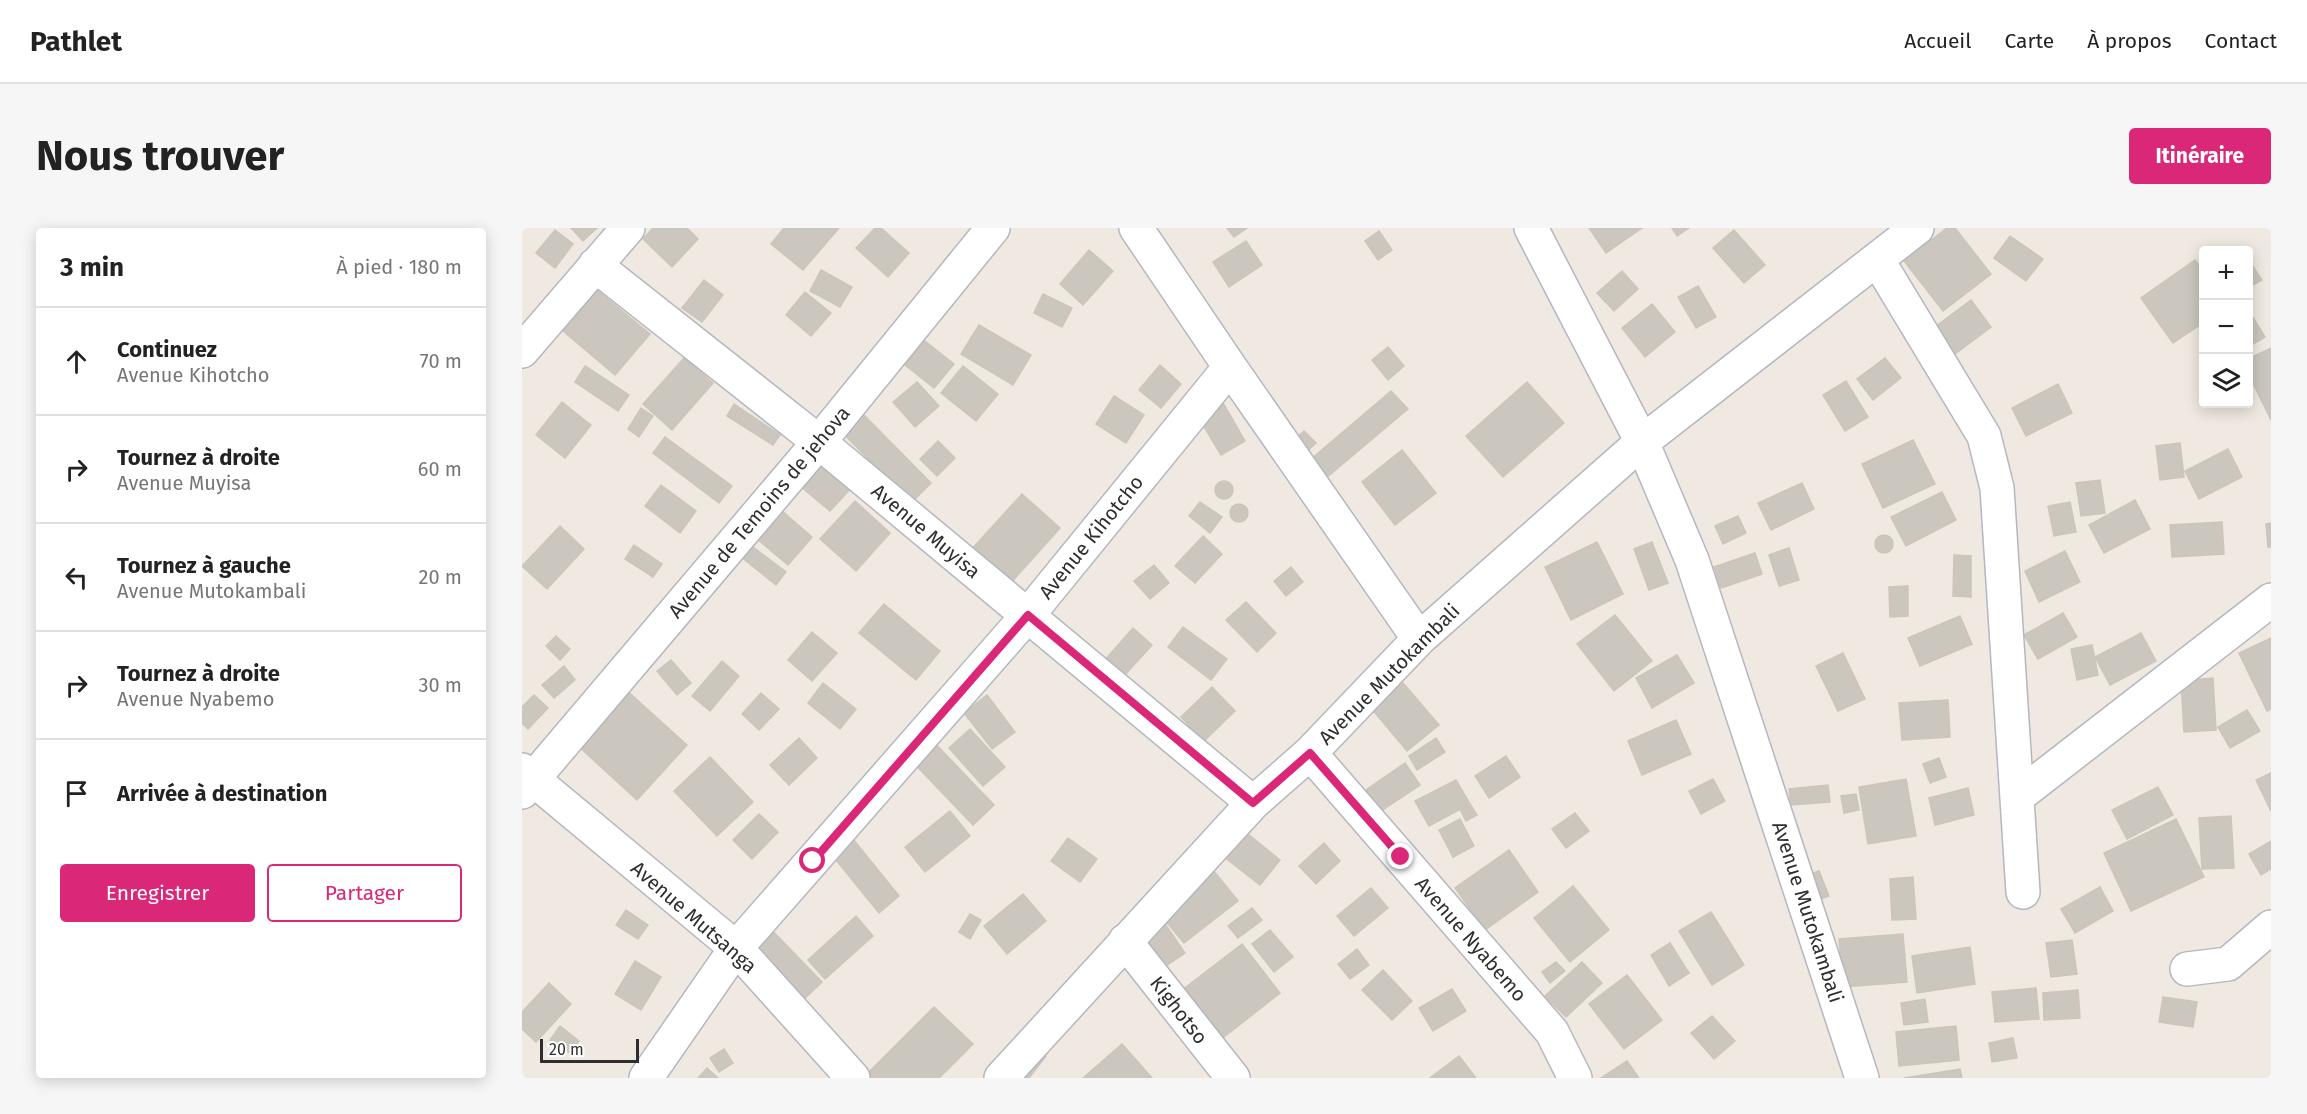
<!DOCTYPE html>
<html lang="fr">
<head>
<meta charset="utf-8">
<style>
  :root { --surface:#fff; --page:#f6f6f6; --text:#222; --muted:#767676; --line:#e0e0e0; --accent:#db2777 }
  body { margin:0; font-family:"Fira Sans",sans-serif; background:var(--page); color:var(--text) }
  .controls { position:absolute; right:18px; top:18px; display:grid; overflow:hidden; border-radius:6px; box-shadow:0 3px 15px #0003 }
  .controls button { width:54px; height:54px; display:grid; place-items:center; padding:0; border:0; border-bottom:2px solid var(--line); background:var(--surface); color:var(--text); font:30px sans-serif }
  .scale { position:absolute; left:18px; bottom:15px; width:99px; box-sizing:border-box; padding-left:6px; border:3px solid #2e2e2e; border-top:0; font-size:16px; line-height:21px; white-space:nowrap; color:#2e2e2e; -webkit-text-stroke:4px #fff; paint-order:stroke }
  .stop { position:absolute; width:18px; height:18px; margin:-14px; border:4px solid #db2777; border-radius:50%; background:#fff }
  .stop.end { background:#db2777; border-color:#fff; box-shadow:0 2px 6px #0008 }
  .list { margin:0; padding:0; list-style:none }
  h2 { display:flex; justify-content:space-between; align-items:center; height:78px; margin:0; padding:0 24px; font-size:26px }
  h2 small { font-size:20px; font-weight:400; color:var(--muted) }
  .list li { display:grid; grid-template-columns:39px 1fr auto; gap:18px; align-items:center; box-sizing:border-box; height:108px; padding:0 24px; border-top:2px solid var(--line) }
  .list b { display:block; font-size:22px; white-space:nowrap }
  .list p { margin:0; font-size:20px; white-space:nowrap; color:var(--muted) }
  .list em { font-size:20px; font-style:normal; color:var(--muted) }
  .actions { display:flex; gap:12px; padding:18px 24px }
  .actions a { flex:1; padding:14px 0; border:2px solid var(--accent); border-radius:6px; text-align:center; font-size:21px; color:var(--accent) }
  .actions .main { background:var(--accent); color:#fff }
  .icon { flex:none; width:33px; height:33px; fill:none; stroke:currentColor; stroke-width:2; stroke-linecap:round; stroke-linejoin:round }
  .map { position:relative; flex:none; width:1749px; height:850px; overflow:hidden; border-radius:6px }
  header { display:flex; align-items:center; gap:36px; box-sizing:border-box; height:84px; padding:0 30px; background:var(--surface); border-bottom:2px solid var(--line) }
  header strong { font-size:28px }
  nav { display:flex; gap:33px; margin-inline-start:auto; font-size:21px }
  .intro { display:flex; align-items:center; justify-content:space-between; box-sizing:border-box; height:144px; padding:0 36px }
  h1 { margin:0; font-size:42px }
  .button { padding:15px 27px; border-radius:6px; background:var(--accent); color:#fff; font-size:21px; font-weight:700 }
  main { display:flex; gap:36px; padding:0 36px }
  aside { flex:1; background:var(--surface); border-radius:6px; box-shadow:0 3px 15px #0003 }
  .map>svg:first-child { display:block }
  .building { fill:#cbc7bf; stroke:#cbc5ba; stroke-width:1.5 }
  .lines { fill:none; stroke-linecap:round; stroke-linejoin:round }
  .minor-casing { stroke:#b4b7c1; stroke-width:36 }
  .minor { stroke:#fff; stroke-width:33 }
  .route { stroke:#db2777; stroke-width:8 }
  .labels { text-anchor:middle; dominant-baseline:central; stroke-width:5; stroke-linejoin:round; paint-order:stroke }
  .street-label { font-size:20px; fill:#2e2e2e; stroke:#fff }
</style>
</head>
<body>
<header>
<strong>Pathlet</strong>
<nav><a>Accueil</a><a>Carte</a><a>À propos</a><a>Contact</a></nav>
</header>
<div class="intro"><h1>Nous trouver</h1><a class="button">Itinéraire</a></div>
<main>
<aside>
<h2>3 min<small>À pied · 180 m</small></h2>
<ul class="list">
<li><svg class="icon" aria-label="ahead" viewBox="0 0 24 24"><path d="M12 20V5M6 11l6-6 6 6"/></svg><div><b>Continuez</b><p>Avenue Kihotcho</p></div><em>70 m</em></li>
<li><svg class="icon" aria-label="right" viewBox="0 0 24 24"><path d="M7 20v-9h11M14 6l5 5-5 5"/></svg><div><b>Tournez à droite</b><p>Avenue Muyisa</p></div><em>60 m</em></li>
<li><svg class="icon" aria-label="left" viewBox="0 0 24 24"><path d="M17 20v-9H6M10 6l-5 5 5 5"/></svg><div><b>Tournez à gauche</b><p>Avenue Mutokambali</p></div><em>20 m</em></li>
<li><svg class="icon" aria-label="right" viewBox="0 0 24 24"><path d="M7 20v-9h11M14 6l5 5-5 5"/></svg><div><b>Tournez à droite</b><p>Avenue Nyabemo</p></div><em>30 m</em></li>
<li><svg class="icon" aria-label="arrive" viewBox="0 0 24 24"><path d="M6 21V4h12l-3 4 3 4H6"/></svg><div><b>Arrivée à destination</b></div></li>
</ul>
<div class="actions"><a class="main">Enregistrer</a><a>Partager</a></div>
</aside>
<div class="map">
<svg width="1749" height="850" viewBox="0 0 1749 850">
  <rect width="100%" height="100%" fill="#efe9e1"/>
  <path class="building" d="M49,0h26l-14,13z
    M131,0h34l11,11 -26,28 -29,-28z
    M262,0h55l-36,42 -32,-26z
    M353,0h6l28,25 -21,24 -32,-29z
    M705,0h20l-13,9z
    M1067,0h53l-36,25z
    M1150,0h17l-12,8z
    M1425,0h8l36,46 -48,37 -39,-50z
    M33,2l18,14 -18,24 -19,-15z
    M1212,2l31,35 -21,18 -31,-35z
    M857,3l13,19 -14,10 -13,-19z
    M1488,8l33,23 -17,22 -32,-23z
    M724,13l16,24 -33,22 -16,-25z
    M567,22l24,21 -30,34 -23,-21z
    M1726,31l14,21 -14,8z
    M1673,32l9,11v51l-31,21 -32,-45z
    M299,42l31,17 -12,20 -30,-16z
    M1100,43l16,18 -24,22 -17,-18z
    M182,52l19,15 -21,27 -20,-14z
    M1176,58l18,31 -20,11 -18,-31z
    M76,63l52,43 -35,41 -52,-44z
    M283,64l26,21 -20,23 -25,-21z
    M521,66l29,14 -10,19 -28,-14z
    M1449,72l20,27 -44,33 -20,-27z
    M1130,76l23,28 -30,25 -23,-29z
    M1730,88l13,21 -17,10v-29z
    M457,97l52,30 -18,30 -52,-31z
    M403,113l29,23 -20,24 -29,-23z
    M866,119l16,19 -16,14 -16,-20z
    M1749,120v72l-23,-47v-14z
    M162,130l29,25 -41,47 -29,-26z
    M1363,130l16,20 -28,22 -16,-21z
    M638,137l21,19 -20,24 -22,-18z
    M63,138l44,29 -11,16 -43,-29z
    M441,138l35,28 -22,27 -35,-28z
    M1324,153l22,36 -23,14 -22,-36z
    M395,154l22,24 -24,21 -22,-25z
    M1005,154l37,41 -61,54 -37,-41z
    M1536,156l14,29 -46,23 -14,-28z
    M869,163l17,18 -82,69 -16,-18z
    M592,168l30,19 -18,28 -30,-19z
    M700,173l23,40 -24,14 -24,-40z
    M40,174l29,23 -26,33 -29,-23z
    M212,176l46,31 -7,10 -46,-29z
    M119,180l12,8 -14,21 -11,-8z
    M335,180l74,75 -20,20 -74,-76z
    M782,203l12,12 -13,12 -12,-12z
    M143,209l67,49 -13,17 -66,-50z
    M1391,212l22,44 -52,24 -21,-44z
    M416,213l17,17 -18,18 -17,-17z
    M1658,215l4,34 -24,3 -4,-34z
    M1706,221l14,28 -43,22 -14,-28z
    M880,222l34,43 -41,32 -33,-43z
    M294,228l36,31 -22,24 -36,-30z
    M1578,252l5,33 -24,3 -5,-33z
    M693 262a9 9 0 1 1 18 0a9 9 0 1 1-18 0Z
    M1280,255l12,26 -43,21 -13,-27z
    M139,257l35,26 -16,22 -35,-27z
    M1420,264l14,28 -50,26 -15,-29z
    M500,266l38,34 -51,57 -38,-35z
    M1613,272l15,29 -46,24 -15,-28z
    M333,273l35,32 -34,38 -36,-32z
    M678,274l22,15 -12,16 -21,-17z
    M1548,274l6,30 -22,4 -6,-30z
    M708 285a9 9 0 1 1 18 0a9 9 0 1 1-18 0Z
    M252,276l38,33 -24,28 -39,-33z
    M1216,288l8,17 -23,11 -8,-18z
    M1700,294l2,32 -52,3 -2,-32z
    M1749,295v24h-3l-2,-23z
    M38,298l24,23 -37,40 -25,-23z
    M1353 316a9 9 0 1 1 18 0a9 9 0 1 1-18 0Z
    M681,308l19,18 -27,29 -20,-17z
    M1075,314l26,52 -52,26 -26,-53z
    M1130,314l16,41 -19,7 -15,-41z
    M227,316l37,28 -10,13 -36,-29z
    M112,317l28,19 -9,13 -28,-18z
    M1267,320l10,32 -20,6 -10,-31z
    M1543,323l15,31 -41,20 -14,-31z
    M1233,325l7,21 -41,14 -7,-21z
    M1432,327l17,1v41l-18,-1z
    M632,337l15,18 -19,16 -16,-18z
    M769,339l12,15 -17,14 -12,-15z
    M1386,358v30l-18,1 -1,-30z
    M724,374l30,31 -19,19 -31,-32z
    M362,376l56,47 -24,29 -57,-47z
    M1541,385l14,24 -39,22 -14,-24z
    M1093,387l37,46 -38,30 -37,-47z
    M1438,388l12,28 -52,22 -12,-28z
    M661,399l44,32 -16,21 -43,-33z
    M611,400l19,17 -28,31 -19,-16z
    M290,404l25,21 -25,28 -24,-21z
    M1619,405l15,28 -46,24 -15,-28z
    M34,408l14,13 -10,11 -14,-14z
    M1749,410v71l-4,2 -28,-58z
    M1570,417l6,30 -21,5 -6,-31z
    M1321,425l22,46 -27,12 -22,-45z
    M1155,427l17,28 -42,25 -16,-30z
    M149,432l20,23 -14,12 -20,-24z
    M200,433l17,15 -29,35 -18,-15z
    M42,438l11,14 -21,18 -12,-13z
    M1691,450l3,52 -32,2 -3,-51z
    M301,455l33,26 -16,20 -32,-26z
    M881,455l36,42 -32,26 -35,-42z
    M690,459l23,24 -31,30 -23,-24z
    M102,460l63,57 -50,55 -62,-57z
    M239,465l18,16 -20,21 -17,-16z
    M12,467l14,13 -20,21 -6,-6v-16z
    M465,467l28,37 -23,17 -28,-36z
    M1426,472l2,37 -48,3 -3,-37z
    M1725,482l13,21 -30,17 -12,-21z
    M1154,492l15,34 -49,21 -14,-34z
    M448,501l35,38 -22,19 -34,-38z
    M406,508l66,69 -21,20 -67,-70z
    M277,510l18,20 -28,27 -19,-20z
    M914,510l9,14 -28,18 -8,-14z
    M984,528l14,21 -31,21 -14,-22z
    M188,529l43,45 -36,34 -43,-45z
    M1417,530l7,19 -16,6 -7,-19z
    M883,535l15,22 -39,26 -15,-21z
    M1749,545v38l-15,-31z
    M1191,551l12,22 -24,13 -12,-23z
    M1384,551l10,57 -48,8 -9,-57z
    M934,552l14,24 -41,22 -14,-25z
    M1306,557l2,17 -39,3 -2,-16z
    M1636,559l15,28 -46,24 -15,-29z
    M1446,560l6,27 -39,10 -6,-27z
    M1334,566l3,16 -15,3 -3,-17z
    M948,576l7,11 -11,6 -6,-12z
    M428,583l20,25 -45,36 -20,-25z
    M1053,585l14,18 -23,17 -14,-19z
    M237,586l19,18 -26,27 -19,-19z
    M1709,588l3,52 -32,1 -3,-51z
    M938,591l14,27 -21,11 -14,-27z
    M1654,591l28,58 -73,34 -27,-58z
    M322,600l55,68 -20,17 -56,-69z
    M721,602l37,30 -20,25 -37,-29z
    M546,610l29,21 -17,23 -29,-21z
    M1749,613v28l-10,6 -12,-21z
    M802,615l16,18 -24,23 -17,-18z
    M987,622l29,42 -53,38 -30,-42z
    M691,642l25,31 -54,42 -25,-30z
    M1297,643l10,25 -15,5 -9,-25z
    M1391,649l3,42 -24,1 -2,-41z
    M1051,658l36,44 -39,32 -36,-44z
    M1578,659l13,24 -38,22 -14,-24z
    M849,660l17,20 -34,28 -17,-20z
    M501,666l23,27 -39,33 -23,-28z
    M730,680l10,12 -24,18 -10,-12z
    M104,682l22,15 -10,14 -22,-14z
    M1189,684l33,53 -32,20 -33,-54z
    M448,686l11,6 -11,19 -11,-7z
    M235,687l65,67 -21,20 -65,-67z
    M334,688l17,20 -48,43 -17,-19z
    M639,690l24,35 -31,21 -23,-35z
    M748,702l23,27 -19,15 -22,-28z
    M1381,706l4,48 -64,5 -4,-48z
    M1550,712l5,34 -26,3 -5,-34z
    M1148,715l19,30 -20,13 -18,-31z
    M720,716l38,49 -56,44 -39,-49z
    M1448,719l5,37 -58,9 -5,-37z
    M835,721l12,16 -19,14 -12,-15z
    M113,733l26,16 -20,33 -26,-16z
    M1034,734l9,9 -15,12 -8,-11z
    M1060,734l20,21 -36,34 -21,-21z
    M861,742l29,31 -20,19 -30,-30z
    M1105,747l35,45 -38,29 -35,-45z
    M27,755l22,21 -35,38 -14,-13v-17z
    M1514,760l3,31 -44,3 -3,-30z
    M930,761l14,22 -33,20 -14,-23z
    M1556,762l2,28 -36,2 -1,-27z
    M1641,769l34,5 -4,25 -34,-5z
    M1403,771l3,23 -24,3 -3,-22z
    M412,779l39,37 -34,34h-68l-4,-4z
    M1190,788l23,25 -21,18 -23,-26z
    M38,798l19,15 -9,12 -20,-13z
    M1434,798l3,34 -60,6 -3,-34z
    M1491,810l4,20 -25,4 -3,-19z
    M509,816l15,12 -17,22h-9z
    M600,816l30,34h-69z
    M202,821l9,14 -14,9 -9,-14z
    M937,828l17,22h-46z
    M1105,833l12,17h-38z
    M185,840l11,10h-20z
    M1438,841l2,9h-58z"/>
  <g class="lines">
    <g class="minor-casing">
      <path id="minor" d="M614,0l94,139 189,272
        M1009,0l111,214 50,118 170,518
        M1355,31l107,177 13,52 26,404
        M73,37l224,177 434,361
        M0,123l106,-123
        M788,525l242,279 23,46
        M0,542l214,178 117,130
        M0,564l297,-350 174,-214
        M1495,569l254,-197
        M603,713l108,137
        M1665,741l41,-5 43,-37
        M124,850l90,-130 292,-333 202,-248
        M479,850l252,-275 57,-50 109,-114 223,-197 275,-214"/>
    </g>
    <use href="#minor" class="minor"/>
  </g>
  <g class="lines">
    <path class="route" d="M291,633l215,-246 225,188 57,-50 91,104"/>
  </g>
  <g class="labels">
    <g class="street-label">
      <text transform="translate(237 284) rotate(-50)">Avenue de Temoins de jehova</text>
      <text transform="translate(404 303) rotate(40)">Avenue Muyisa</text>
      <text transform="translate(569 309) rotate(-51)">Avenue Kihotcho</text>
      <text transform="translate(867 446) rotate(-45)">Avenue Mutokambali</text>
      <text transform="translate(1286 684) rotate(72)">Avenue Mutokambali</text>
      <text transform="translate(172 689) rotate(41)">Avenue Mutsanga</text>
      <text transform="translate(949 711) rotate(49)">Avenue Nyabemo</text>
      <text transform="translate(657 782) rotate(52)">Kighotso</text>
    </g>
  </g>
</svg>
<div class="controls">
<button>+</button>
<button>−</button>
<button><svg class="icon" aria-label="layers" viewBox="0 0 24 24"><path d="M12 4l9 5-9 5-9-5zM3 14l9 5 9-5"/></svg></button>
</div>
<div class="scale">20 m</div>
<div class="stop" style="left:291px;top:633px"></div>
<div class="stop end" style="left:879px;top:629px"></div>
</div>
</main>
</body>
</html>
